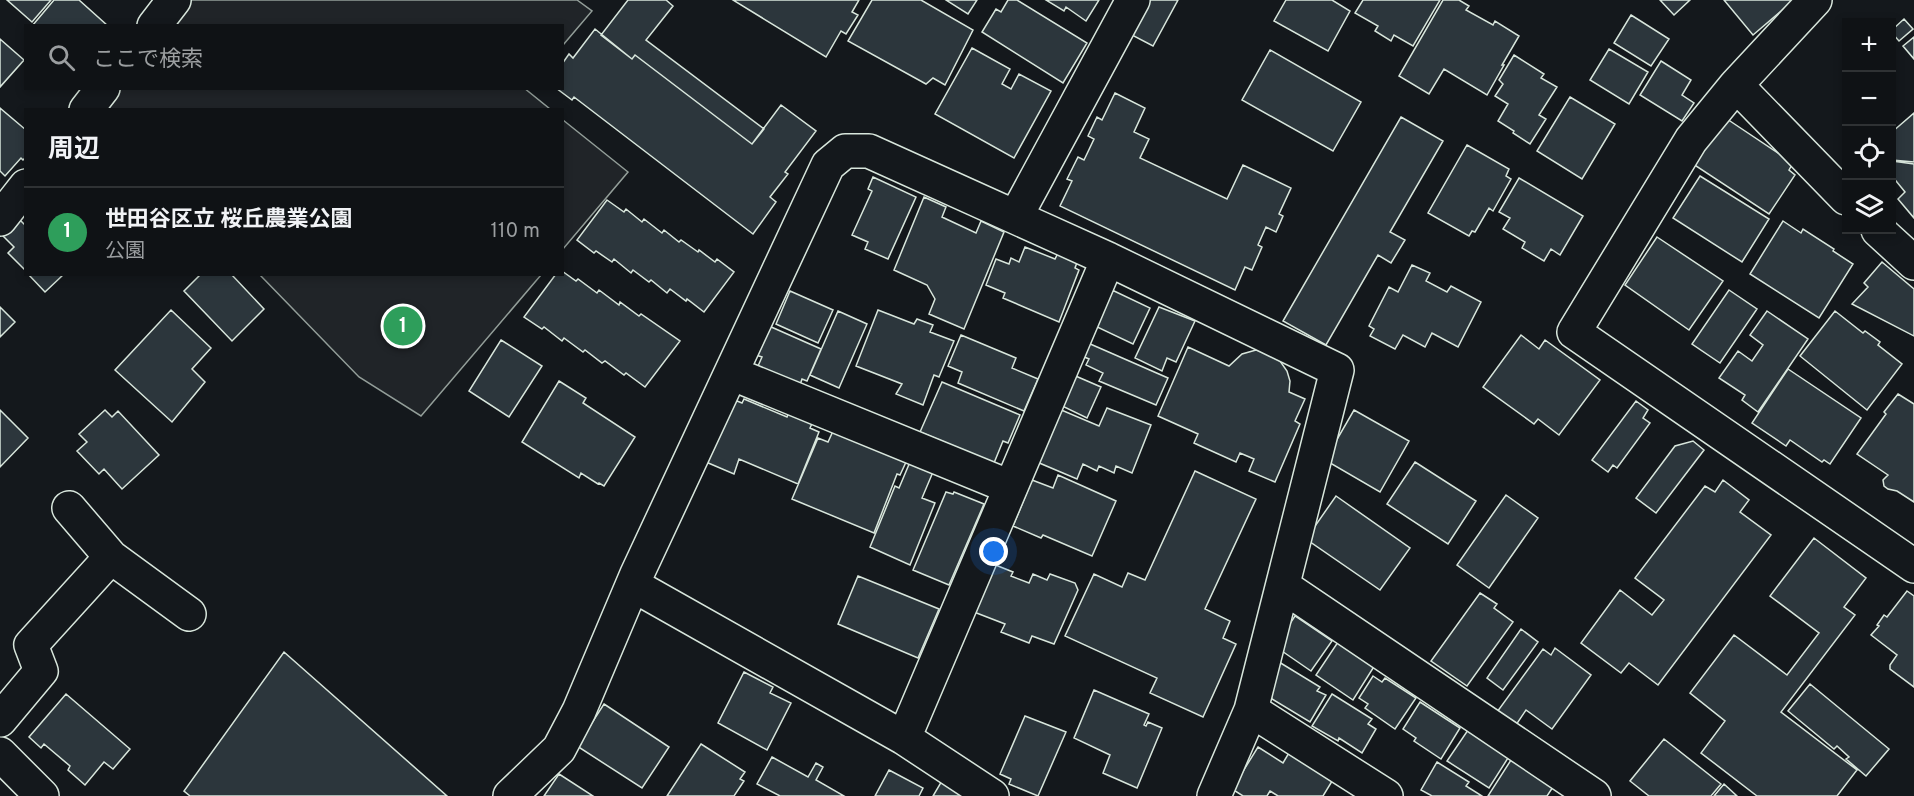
<!DOCTYPE html>
<html lang="ja">
<head>
<meta charset="utf-8">
<style>
  :root { --surface:#0f1215; --page:#1d2022; --text:#f1f3f6; --muted:#9b9ea0; --line:#2f3234; --accent:#ffb74d }
  body { margin:0; font-family:Overpass,"Noto Sans JP",sans-serif; background:var(--page); color:var(--text) }
  .controls { position:absolute; right:18px; top:18px; display:grid; overflow:hidden; border-radius:0px; box-shadow:0 3px 9px #0003 }
  .controls button { width:54px; height:54px; display:grid; place-items:center; padding:0; border:0; border-bottom:2px solid var(--line); background:var(--surface); color:var(--text); font:30px sans-serif }
  .you { position:absolute; left:994px; top:552px; width:21px; height:21px; margin:-15px; border:4px solid #fff; border-radius:50%; background:#1a73e8; box-shadow:0 0 0 9px #1a73e833 }
  .badge { display:grid; place-items:center; width:39px; height:39px; border-radius:50%; background:var(--accent); color:#fff; font-size:20px; font-weight:700 }
  .pin { position:absolute; translate:-50% -50%; border:3px solid #fff; box-shadow:0 2px 6px #0006 }
  .list { margin:0; padding:0; list-style:none }
  h2 { display:flex; justify-content:space-between; align-items:center; height:78px; margin:0; padding:0 24px; font-size:26px }
  h2 small { font-size:20px; font-weight:400; color:var(--muted) }
  .list li { display:grid; grid-template-columns:39px 1fr auto; gap:18px; align-items:center; box-sizing:border-box; height:90px; padding:0 24px; border-top:2px solid var(--line) }
  .list b { display:block; font-size:22px; white-space:nowrap }
  .list p { margin:0; font-size:20px; white-space:nowrap; color:var(--muted) }
  .list em { font-size:20px; font-style:normal; color:var(--muted) }
  .icon { flex:none; width:33px; height:33px; fill:none; stroke:currentColor; stroke-width:2; stroke-linecap:round; stroke-linejoin:round }
  .map { position:relative; flex:none; width:1914px; height:796px; overflow:hidden }
  .search { position:absolute; background:var(--surface); box-shadow:0 3px 9px #0003; left:24px; top:24px; width:540px; height:66px; display:flex; align-items:center; gap:15px; box-sizing:border-box; padding:0 21px; border-radius:0px; color:var(--muted); font-size:22px }
  .panel { position:absolute; background:var(--surface); box-shadow:0 3px 9px #0003; left:24px; top:108px; width:540px; height:168px; border-radius:0px }
  .map>svg:first-child { display:block }
  .green { fill:#202428; stroke:#939e99; stroke-width:1.5 }
  .building { fill:#2c363c; stroke:#d8e6dc; stroke-width:1.5 }
  .lines { fill:none; stroke-linecap:round; stroke-linejoin:round }
  .street-casing { stroke:#d8e6dc; stroke-width:36 }
  .street { stroke:#14181c; stroke-width:33 }
</style>
</head>
<body>
<div class="map">
<svg width="1914" height="796" viewBox="0 0 1914 796">
  <rect width="100%" height="100%" fill="#14181c"/>
  <path class="green" d="M183,0h394l15,11 -29,34 -1,-19h-399z
    M113,88h411l26,21 -450,1z
    M563,120l65,52 -65,77z
    M260,275h281l-120,141 -62,-39z"/>
  <path class="building" d="M7,0h44l-19,22z
    M54,0h25l29,26h-76z
    M628,0h38l7,6 -27,34 118,89 -12,15 -117,-89 -3,4 -31,-24z
    M733,0h126l-7,12 6,3 -12,19 -5,-3 -15,26z
    M872,0h49l52,30 -28,55 -12,-7 -7,6 -78,-43z
    M946,0h31l-9,14z
    M1008,0h9l70,43 -24,40 -81,-51 14,-23 5,3z
    M1046,0h53l-13,21 -20,-14 -2,4z
    M1148,0h30l-25,46 -23,-12z
    M1286,0h46l18,11 -22,40 -54,-30z
    M1363,0h77l-27,46 -19,-11 -3,6 -16,-10 3,-5 -23,-13z
    M1443,0h16l10,6 -3,4 27,15 2,-4 24,15 -17,29h2l-17,30 -43,-26 -15,25 -30,-18z
    M1660,0h30l-16,15z
    M1724,0h68l1,1 -40,34z
    M1631,15l38,24 -18,27 -37,-23z
    M1904,19l9,10 -14,12 -7,-8v-3z
    M595,29l37,30 3,-4 117,89 29,-39 35,26 -31,41 3,2 -18,23 6,5 -23,32 -179,-137 -2,3 -16,-12h6v-24l7,-10 4,4z
    M1914,37v22l-11,-13z
    M0,39l24,21 -24,27z
    M972,48l38,21 -8,15 9,5 8,-15 32,17 -37,67 -79,-44z
    M1609,49l39,23 -19,32 -39,-24z
    M1270,50l91,52 -28,49 -91,-51z
    M1514,55l30,19 -3,4 16,9 -18,28 7,4 -16,25 -17,-11 1,-2 -16,-10 10,-17 -13,-8 8,-12 -4,-4z
    M1661,61l30,19 -9,15 12,8 -12,18 -42,-26z
    M1115,93l30,15 -11,24 15,7 -9,19 87,41 16,-34 48,23 -12,26 4,2 -7,16 -10,-5 -8,18 4,2 -10,23 -7,-3 -10,23 -175,-84 12,-25 -5,-2 11,-22 6,3 10,-21 -6,-3 9,-19 5,3z
    M1570,97l45,27 -33,55 -45,-28z
    M0,108l26,22v27l-3,3 -2,-2 -16,18 -5,-5z
    M1718,113l75,50 -4,7 6,5 -26,39 -76,-50z
    M1914,113v49l-22,-2v-28z
    M1401,117l42,24 -53,91 15,8 -14,23 -13,-8 -52,90 -43,-24z
    M1467,145l42,24 -3,7 5,3 -18,32 -4,-3 -14,24 -3,-1 -3,5 -41,-23z
    M1892,161l22,3v54l-16,-19 7,-7 -13,-16z
    M1700,176l69,43 -27,43 -69,-44z
    M873,177l43,20 -28,62 -23,-10 3,-7 -16,-7 20,-44 -4,-2z
    M1519,178l64,38 -23,39 -9,-6 -7,12 -22,-13 3,-6 -22,-13 7,-11 -11,-6z
    M924,197l22,10 -4,10 34,16 5,-12 23,11 -40,97 -35,-15 6,-15 -8,-14 -33,-15z
    M607,200l17,12 2,-3 16,13 2,-3 18,14 2,-3 15,12 2,-2 17,12 1,-2 16,12 2,-3 17,13 -30,40 -17,-13 -1,2 -16,-12 -3,4 -16,-13 -2,2 -16,-12 -2,3 -17,-14 -2,3 -16,-11 -2,2 -17,-13z
    M14,214l12,12v45l-18,-18 6,-6 -14,-14z
    M1783,221l18,12 2,-4 31,20 -1,2 20,13 -34,54 -69,-44z
    M1657,237l66,44 -34,49 -64,-45z
    M1025,247l30,12 4,-8 19,9 -3,8 4,2 -20,52 -56,-24 2,-5 -19,-8 10,-26 13,5 2,-6 8,4z
    M1882,262l32,27v47l-62,-32 16,-17 -4,-4z
    M1412,265l18,8 -4,8 21,11 4,-6 30,16 -23,45 -26,-14 -7,14 -22,-12 -8,14 -25,-13 4,-7 -5,-3 20,-39 9,5z
    M562,271l14,10 2,-2 19,14 2,-3 20,15 1,-3 19,14 2,-2 39,27 -35,46 -19,-14 -2,2 -19,-14 -3,2 -17,-13 -2,2 -19,-14 -2,3 -18,-14 -2,2 -18,-12 32,-43h6z
    M28,274h36l-19,18z
    M201,274h30l33,35 -32,32 -48,-50z
    M1112,290l38,18 -17,36 -38,-18z
    M1729,290l28,19 -37,54 -28,-19z
    M790,291l43,19 -15,33 -42,-19z
    M0,307l15,15 -15,15z
    M1159,307l36,14 -19,41 -9,-4 -5,13 -27,-13z
    M171,310l40,38 -19,21 13,13 -33,40 -57,-52z
    M878,310l36,14 3,-5 16,6 -3,7 24,9 -15,36 -5,-2 -11,30 -27,-11 6,-10 -46,-18z
    M838,311l29,13 -28,64 -29,-13z
    M1767,311l41,28 -50,73 -16,-12 3,-5 -26,-17 19,-27 14,10 11,-16 -13,-10z
    M1835,311l28,22 2,-2 15,11 -2,3 24,19 -35,46 -67,-54z
    M769,326l52,23 -14,32 -5,-2 -2,6 -42,-19 4,-9 -6,-2z
    M961,335l55,23 -4,10 26,11 -14,32 -66,-28 4,-11 -14,-6z
    M1521,335l18,14 6,-9 55,40 -41,55 -21,-16 -4,5 -51,-37z
    M501,340l41,26 -33,51 -40,-26z
    M1088,343l80,35 -12,27 -57,-24 4,-8 -17,-8 3,-6 -7,-3z
    M1188,347l41,19 13,-12 14,-4 14,3 10,8 7,10 3,10 -1,11 16,7 -10,22 5,3 -25,58 -26,-11 5,-12 -14,-6 -4,9 -42,-19 4,-9 -40,-18z
    M1788,369l73,49 -31,46 -6,-4 -2,2 -32,-22 -4,6 -34,-23z
    M1071,374l30,13 -14,31 -29,-14z
    M559,381l27,17 -3,5 52,34 -31,49 -5,-3 -1,1 -17,-11 -2,5 -57,-36z
    M942,382l78,33 -12,28 -5,-2 -9,22 -74,-31z
    M1898,394l16,10v98l-17,-11 -9,-2 -4,-3 -1,-6 5,-5 -31,-21 29,-40 -2,-2z
    M732,399l10,4 2,-4 43,18 3,-8 24,10 -4,9 9,4 -21,52 -59,-25 -5,15 -28,-12z
    M1636,401l12,9 -5,8 7,5 -33,45 -4,-3 -5,7 -16,-12z
    M1107,408l44,17 -19,48 -16,-7 -2,7 -15,-7 -2,5 -14,-7 -6,15 -40,-17 22,-53 40,17z
    M0,410l28,28 -28,29z
    M105,410l7,7 6,-6 41,44 -37,34 -18,-20 -5,5 -22,-23 10,-9 -8,-8z
    M1354,410l55,31 -29,51 -55,-32z
    M834,429l73,31 -7,15 -3,-1 -23,59 -82,-34 26,-61 10,4z
    M1693,441l11,9 -48,63 -20,-15 39,-52z
    M910,462l23,10 -11,26 13,5 -25,62 -40,-18 25,-61 4,2z
    M1415,462l61,39 -28,43 -61,-40z
    M1195,471l61,28 -51,110 25,12 -7,17 13,6 -33,73 -53,-24 7,-15 -92,-42 29,-62 28,13 6,-14 17,7z
    M1058,475l58,26 -24,55 -49,-21 -2,3 -28,-12 19,-46 21,8z
    M1723,480l26,20 -9,12 31,23 -113,150 -29,-22 -8,10 -40,-30 39,-53 32,25 12,-15 -29,-22 70,-92 10,6z
    M946,492l7,2 1,-2 30,12 -35,81 -36,-15z
    M1506,495l32,23 -49,70 -32,-23z
    M1336,496l74,52 -30,42 -74,-51z
    M1814,538l52,40 -22,29 11,8 -74,97 76,58 -20,26h-80l-56,-43 24,-32 -35,-28 44,-58 53,40 32,-42 -49,-37z
    M993,564l20,8 -2,4 18,7 4,-9 14,6 3,-6 25,9 3,7 -24,54 -22,-8 -3,7 -28,-11 4,-8 -31,-12z
    M858,576l81,33 -21,49 -80,-34z
    M1907,591l7,5v91l-24,-18v-4l7,-10 -26,-20 8,-9 -2,-1 7,-10 3,2z
    M1480,593l17,11 -3,4 19,14 -46,64 -36,-25z
    M1295,616l37,25 -21,30 -32,-22 2,-12z
    M1521,629l17,13 -35,48 -16,-12z
    M1338,642l37,23 -22,35 -37,-25z
    M1555,648l36,27 -39,54 -26,-19 -10,15 -19,-13 46,-63 8,6z
    M284,652l163,144h-257l-6,-5z
    M1279,662l41,25 -3,4 9,4 -16,27 -38,-23 -4,-11z
    M744,672l29,15 -3,6 21,10 -24,47 -49,-27z
    M1373,676l9,6 3,-4 31,20 -21,31 -30,-21 3,-4 -9,-6z
    M1810,684l79,65 -23,27 -20,-17 3,-2 -12,-11 -3,3 -46,-38z
    M1094,690l55,24 -5,11 2,1 2,-4 14,6 -25,60 -34,-15 7,-18 -36,-17z
    M66,694l64,55 -17,20 -9,-7 -19,23 -17,-15 2,-4 -26,-22 -3,4 -12,-11z
    M1332,694l40,25 -4,5 8,5 -14,24 -23,-15 -1,3 -26,-15z
    M1420,702l40,26 -19,31 -27,-18 2,-3 -13,-9z
    M604,704l65,43 -27,41 -65,-42z
    M1025,716l41,16 -28,64 -29,-12 2,-5 -11,-5z
    M1468,730l40,28 -19,30 -42,-27z
    M1664,739l57,45 -10,12h-62l-19,-15z
    M701,744l44,28 -5,7 4,2 -10,15h-67z
    M1258,747l25,16 7,-12 44,27 -11,18h-45l-8,-5 -3,5h-24l-11,-7z
    M772,757l36,20 8,-14 7,4 -7,13 28,16h-64l-23,-12z
    M1511,760l42,27 -6,9h-59z
    M1437,762l32,20 -3,4 16,10h-50l-11,-6z
    M889,770l34,18 -4,8h-44z
    M559,774l34,22h-49z
    M943,779l31,17h-41z
    M1724,784l13,12h-23z"/>
  <g class="lines">
    <g class="street-casing">
      <path id="street" d="M1815,0l-79,85 -45,55 -117,192 340,234
        M154,26l20,-26
        M1736,85l110,113
        M86,110l17,-22
        M1016,216l117,-216
        M0,219l26,-33
        M1878,230l36,33
        M731,373l279,114
        M69,508l42,49 78,57
        M633,585l271,153 88,58
        M1283,586l311,210
        M1251,710l135,86
        M0,720l41,-49 -10,-26 80,-88
        M904,738l204,-479
        M0,754l42,42
        M510,796l49,-47 20,-38 58,-137 191,-409 17,-14h24l239,108 229,111 -86,340 -37,86"/>
    </g>
    <use href="#street" class="street"/>
  </g>
</svg>
<div class="controls">
<button>+</button>
<button>−</button>
<button><svg class="icon" aria-label="locate" viewBox="0 0 24 24"><circle cx="12" cy="12" r="6"/><path d="M12 2v4M12 18v4M2 12h4M18 12h4"/></svg></button>
<button><svg class="icon" aria-label="layers" viewBox="0 0 24 24"><path d="M12 4l9 5-9 5-9-5zM3 14l9 5 9-5"/></svg></button>
</div>
<div class="you"></div>
<div class="pin badge" style="left:403px;top:326px;background:#2e9e5b">1</div>
<div class="search"><svg class="icon" aria-label="search" viewBox="0 0 24 24"><circle cx="10" cy="10" r="6"/><path d="M15 15l6 6"/></svg>ここで検索</div>
<section class="panel">
<h2>周辺<small></small></h2>
<ul class="list">
<li><span class="badge" style="background:#2e9e5b">1</span><div><b>世田谷区立 桜丘農業公園</b><p>公園</p></div><em>110 m</em></li>
</ul>
</section>
</div>
</body>
</html>
